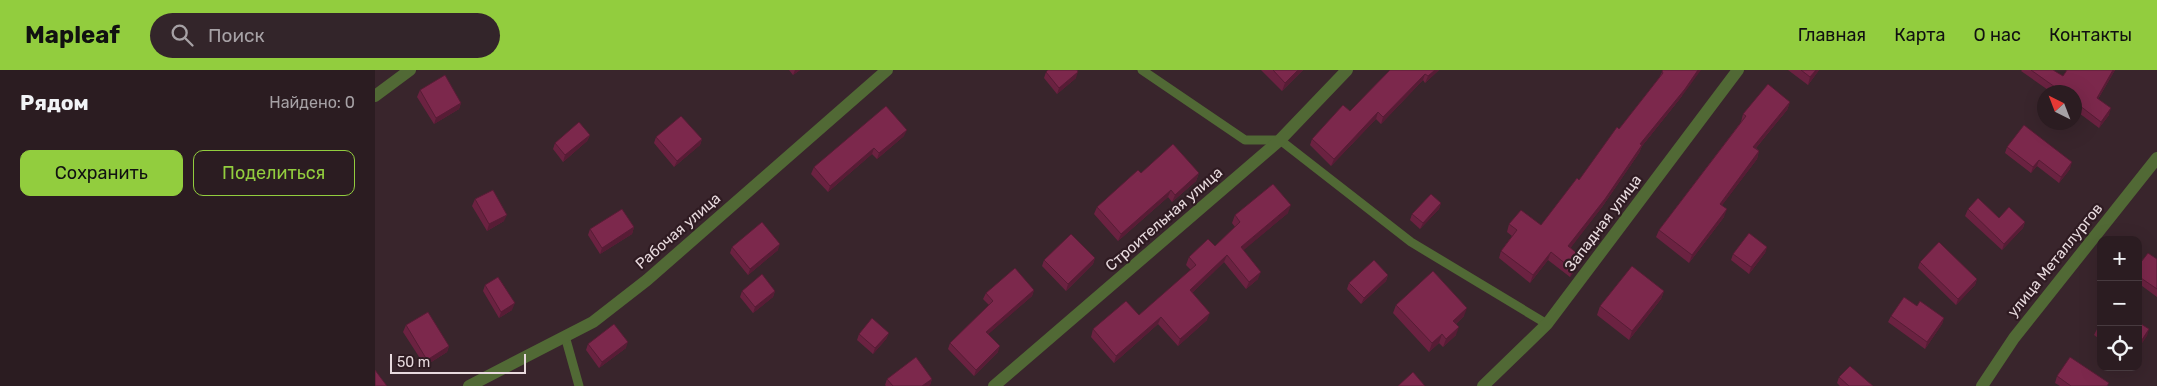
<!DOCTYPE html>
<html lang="ru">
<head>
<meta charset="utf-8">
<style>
  :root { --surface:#2b1c21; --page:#33252a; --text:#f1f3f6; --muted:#a6a1a5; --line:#473a3f; --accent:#92cd3e }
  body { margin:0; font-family:Rubik,sans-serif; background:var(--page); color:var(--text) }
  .controls { position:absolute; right:15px; bottom:15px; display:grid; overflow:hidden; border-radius:10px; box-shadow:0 5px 20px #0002 }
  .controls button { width:45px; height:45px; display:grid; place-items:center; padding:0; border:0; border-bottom:1px solid var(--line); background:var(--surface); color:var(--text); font:25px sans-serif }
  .compass { position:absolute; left:1662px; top:15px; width:45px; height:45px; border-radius:50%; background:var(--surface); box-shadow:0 5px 20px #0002; rotate:318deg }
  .scale { position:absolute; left:15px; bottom:12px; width:136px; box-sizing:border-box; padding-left:5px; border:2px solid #e8dade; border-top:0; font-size:14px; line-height:18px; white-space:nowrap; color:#e8dade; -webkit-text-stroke:4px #2f1b22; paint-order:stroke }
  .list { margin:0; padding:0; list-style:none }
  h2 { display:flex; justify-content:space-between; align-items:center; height:65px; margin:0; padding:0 20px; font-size:21px }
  h2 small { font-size:16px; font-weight:400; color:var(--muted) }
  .actions { display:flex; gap:10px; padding:15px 20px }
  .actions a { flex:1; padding:11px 0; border:1px solid var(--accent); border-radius:10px; text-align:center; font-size:18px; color:var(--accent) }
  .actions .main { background:var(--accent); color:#111 }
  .icon { flex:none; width:28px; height:28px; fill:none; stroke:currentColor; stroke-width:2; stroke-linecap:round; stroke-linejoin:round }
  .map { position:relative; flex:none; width:1782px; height:316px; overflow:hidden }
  header { display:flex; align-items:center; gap:30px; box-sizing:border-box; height:70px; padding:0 25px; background:var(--accent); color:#111 }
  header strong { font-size:24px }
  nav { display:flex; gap:28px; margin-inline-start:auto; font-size:18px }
  .search { width:350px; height:45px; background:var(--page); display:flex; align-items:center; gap:12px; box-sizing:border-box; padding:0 18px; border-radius:28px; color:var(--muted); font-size:19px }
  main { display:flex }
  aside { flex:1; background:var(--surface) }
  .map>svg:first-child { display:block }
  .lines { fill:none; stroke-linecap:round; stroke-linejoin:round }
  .service { stroke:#516935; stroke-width:9 }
  .minor { stroke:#516935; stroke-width:12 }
  .tertiary { stroke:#516935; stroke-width:12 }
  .wall { fill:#6b2241 }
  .shaded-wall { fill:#571c35 }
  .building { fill:#7c284c; stroke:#571c35 }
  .labels { text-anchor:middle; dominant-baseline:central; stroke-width:4.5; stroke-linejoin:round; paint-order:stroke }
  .street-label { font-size:15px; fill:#e8dade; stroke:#2f1b22 }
</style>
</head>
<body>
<header>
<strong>Mapleaf</strong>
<div class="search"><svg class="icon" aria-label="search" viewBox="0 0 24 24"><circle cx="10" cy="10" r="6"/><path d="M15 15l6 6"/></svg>Поиск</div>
<nav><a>Главная</a><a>Карта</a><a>О нас</a><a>Контакты</a></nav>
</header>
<main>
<aside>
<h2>Рядом<small>Найдено: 0</small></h2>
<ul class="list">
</ul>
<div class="actions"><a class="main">Сохранить</a><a>Поделиться</a></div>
</aside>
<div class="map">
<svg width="1782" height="316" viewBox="0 0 1782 316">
  <rect width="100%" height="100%" fill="#39252c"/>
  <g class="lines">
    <path class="service" d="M767,0l103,70h35l131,102 136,82
      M190,266l14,50"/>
    <path class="minor" d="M0,26l35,-26
      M94,316l124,-64 54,-42 240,-210
      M619,316l286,-246 67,-70
      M1108,316l64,-62 191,-254"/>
    <path class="tertiary" d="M1607,316l32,-48 143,-180"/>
  </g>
  <path class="wall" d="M414,0h11l-7,5z
    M886,0h42l-21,21z
    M1015,0h49l-14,13 -2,-3 -42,44 -5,-5 -45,47 -21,-21 2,-6 38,-28z
    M1288,0l19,26 -40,50 -3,7 -37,54 -32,41 9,17 -9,12 -22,-17 -18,23 -31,-25 2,-7 11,-15 -5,-4 2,-8 32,1 38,-45 80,-102z
    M1413,0h31l-11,15z
    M1647,0h31l10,6 4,-6h48l-17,29 11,16 -10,13 -24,-18v-18h-24l-30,-21z
    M671,2l30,6 -19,16 -13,-16z
    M45,20l41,13 -2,6 -25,15 -17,-27z
    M1415,32l-3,8 -31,38 3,3 -2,8 -35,46 2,12 -35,46 -33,-26 3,-7 82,-108 2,-8z
    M215,65l-3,6 -24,21 -10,-13 2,-6z
    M529,66l-27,23 -5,-5 -44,38 -17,-18 3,-7z
    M281,67l46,2 -2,6 -26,22 -20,-24z
    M1632,77l63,22 -11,14 -22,-17 -6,7 -26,-20z
    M766,103h58l-3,8 -24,21 -4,-5 -50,44 -24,-27 3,-7z
    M100,129l29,22 -17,10 -15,-25z
    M1066,133l-2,6 -19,20 -10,-9 2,-6z
    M1593,139l31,9 26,4 -2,6 -21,22 -37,-34z
    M913,143l-45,37 15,29 -12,10 -22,-27 -32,31 15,27 -29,26 -20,-22 -44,39 -23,-26 2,-8 46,-14 52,-45 -5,-5 3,-8 26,-11 20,-19 -3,-4 3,-8z
    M259,157l-2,7 -32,20 -12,-19 2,-6z
    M357,177l46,3 -30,25 -18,-22z
    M1392,177l-2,6 -16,21 -18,-14 2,-6z
    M720,188l-2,6 -27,27 -24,-25 2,-6z
    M1782,189v38l-19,-14v-17z
    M1545,192l57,17 -2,6 -19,20 -38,-37z
    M1013,205l-2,6 -25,23 -14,-15 2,-6z
    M110,215l27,25 -13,8 -16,-27z
    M659,220l-2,6 -44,38 10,18 -24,24 -26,-27 2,-6 39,-38 -6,-6 3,-6z
    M367,221h33l-2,6 -20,16 -13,-16z
    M1289,221l-3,8 -32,41 -32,-25 3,-9z
    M1021,235l68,11 -8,8v11l-13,12 -4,-4 -10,9 -36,-39z
    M1542,236l27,12 -2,6 -17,25 -37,-27 3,-6z
    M1726,253v17l-7,-5 3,-6z
    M31,255l43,21 -2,6 -22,14 -22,-34z
    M514,263l-3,6 -13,15 -16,-14 2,-6z
    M213,274l38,4 -27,20 -13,-18z
    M1682,306l51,10h-48l-5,-3z
    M1464,307l34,9h-33l-3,-3z
    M512,309h45l-2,6 -2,1h-42l-1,-1z"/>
  <path class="shaded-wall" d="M420,0h5l-7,5z
    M923,0h5l-21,21 3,-8z
    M1060,0h4l-14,13 3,-7z
    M1323,0h3l-19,26 -40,50 -3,7 -37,54 -36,47 2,-8 72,-102z
    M1441,0h3l-11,15 2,-8z
    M1738,0h2l-20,34 2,-6z
    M703,2l-2,6 -19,16 2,-6z
    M1050,4l-2,6 -42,44 2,-7z
    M1415,32l-3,8 -37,45 3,-8z
    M86,33l-2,6 -25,15 2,-6z
    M1736,38l-2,7 -10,13 2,-6z
    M1003,42l-2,7 -45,47 3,-7z
    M532,60l-3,6 -27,23 2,-6z
    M215,65l-3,6 -24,21 2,-7z
    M327,69l-2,6 -26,22 3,-6z
    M499,78l-2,6 -44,38 2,-6z
    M1384,81l-2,8 -40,53 3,-8z
    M1664,90l-2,6 -6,7 2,-6z
    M1697,92l-2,7 -11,14 2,-6z
    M824,103l-3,8 -24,21 3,-7z
    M796,120l-3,7 -50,44 3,-7z
    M1066,133l-2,6 -19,20 3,-6z
    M916,135l-3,8 -50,42 3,-8z
    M1352,139l-3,8 -35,46 3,-8z
    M132,145l-3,6 -17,10 2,-7z
    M1650,152l-2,6 -21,22 2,-6z
    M259,157l-2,7 -32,20 2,-6z
    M405,174l-2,6 -30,25 2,-6z
    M1392,177l-2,6 -16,21 2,-7z
    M1176,182l-3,8 -18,23 3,-8z
    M852,185l-3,7 -37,36 3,-8z
    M1207,187l-3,8 -9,12 2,-8z
    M720,188l-2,6 -27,27 2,-7z
    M886,202l-3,7 -12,10 3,-7z
    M1013,205l-2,6 -25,23 3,-6z
    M1602,209l-2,6 -19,20 2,-6z
    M659,220l-2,6 -48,42 2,-6z
    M400,221l-2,6 -20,16 2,-6z
    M1289,221l-3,8 -32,41 3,-9z
    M140,233l-3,7 -13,8 2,-6z
    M1092,238l-3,8 -14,13 3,-8z
    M835,243l-3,7 -29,26 2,-7z
    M786,247l-3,7 -44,39 2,-7z
    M1569,248l-2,6 -17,25 2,-7z
    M1084,257l-3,8 -13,12 3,-8z
    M1774,259l-2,7 -9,13v-3z
    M514,263l-3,6 -13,15 2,-6z
    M1067,264l-3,9 -10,9 3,-9z
    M253,272l-2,6 -27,20 3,-6z
    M74,276l-2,6 -22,14 2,-6z
    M625,276l-2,6 -24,24 2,-6z
    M557,309l-2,6 -2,1h-6z"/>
  <path class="building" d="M673,0h29l1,2 -19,16 -13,-16z
    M898,0h25l-13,13z
    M1015,0h45l-7,6 -3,-2 -42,43 -5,-5 -44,47 -22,-20 31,-34 7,6z
    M1288,0h35l-13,19 -45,55 2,1 -37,54 -37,47 14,11 -10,12 -21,-17 -18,23 -32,-24 16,-21 -8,-6 12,-14 20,15 36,-47 2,2 38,-53 2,2 44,-56 -1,-2z
    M1426,0h15l-6,7z
    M1656,0h22l10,6 4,-6h46l-16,28 14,10 -10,14 -26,-20v-10h-13z
    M70,5l16,28 -25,15 -16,-28z
    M1393,14l22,18 -37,45 6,4 -39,53 7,5 -35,46 -33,-25 87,-114 -3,-2z
    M511,36l21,24 -28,23 -5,-5 -44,38 -16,-19z
    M306,46l21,23 -25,22 -21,-24z
    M204,52l11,13 -25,20 -10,-12z
    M1649,55l48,37 -11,15 -22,-17 -6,7 -26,-20z
    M798,74l26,29 -24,22 -4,-5 -50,44 -24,-27 41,-37 3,3z
    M898,114l18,21 -50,42 20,25 -12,10 -22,-27 -37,35 20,23 -30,26 -19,-22 -45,39 -23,-27 33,-28 13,14 57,-50 -7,-8 19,-18 7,7 25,-24 -5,-7z
    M118,120l14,25 -18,9 -14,-25z
    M1056,124l10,9 -18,20 -11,-9z
    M1603,128l21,20 10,-11 16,15 -21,22 -36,-35z
    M247,139l12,18 -32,21 -12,-19z
    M387,152l18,22 -30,25 -18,-22z
    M1374,163l18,14 -16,20 -18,-13z
    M696,164l24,24 -27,26 -24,-24z
    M1564,172l38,37 -19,20 -38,-37z
    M1773,183l9,6v30l-19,-13v-10z
    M999,190l14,15 -24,23 -15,-15z
    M1257,196l32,25 -32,40 -32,-25z
    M640,198l19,22 -48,42 14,14 -24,24 -26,-27 43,-42 -7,-8z
    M1058,201l34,37 -14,13 6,6 -13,12 -4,-5 -10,9 -36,-38z
    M387,204l13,17 -20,16 -13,-16z
    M123,207l17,26 -14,9 -16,-27z
    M1529,227l13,9 3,-5 24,17 -17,24 -36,-26z
    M53,242l21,34 -22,14 -21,-35z
    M497,248l17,15 -14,15 -16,-14z
    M1763,252l11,7 -11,17z
    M1726,253v9l-4,-3z
    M239,254l14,18 -26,20 -14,-18z
    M541,287l16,22 -10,7h-29l-6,-7z
    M1695,287l39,26 -2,3h-36l-14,-10z
    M1475,296l23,20h-24l-10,-9z
    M0,300l12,16h-12z
    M1038,302l12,14h-27z"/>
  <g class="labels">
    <g class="street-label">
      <text transform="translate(789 149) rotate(-41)">Строительная улица</text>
      <text transform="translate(1228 153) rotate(-53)">Западная улица</text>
      <text transform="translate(303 161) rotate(-41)">Рабочая улица</text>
      <text transform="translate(1680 190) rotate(-51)">улица Металлургов</text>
    </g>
  </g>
</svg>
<div class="controls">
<button>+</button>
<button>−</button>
<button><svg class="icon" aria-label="locate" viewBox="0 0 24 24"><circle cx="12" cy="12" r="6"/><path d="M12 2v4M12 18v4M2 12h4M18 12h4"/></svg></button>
</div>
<svg class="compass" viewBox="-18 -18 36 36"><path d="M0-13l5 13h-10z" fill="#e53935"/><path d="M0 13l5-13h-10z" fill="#a6a1a5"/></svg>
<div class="scale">50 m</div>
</div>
</main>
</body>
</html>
